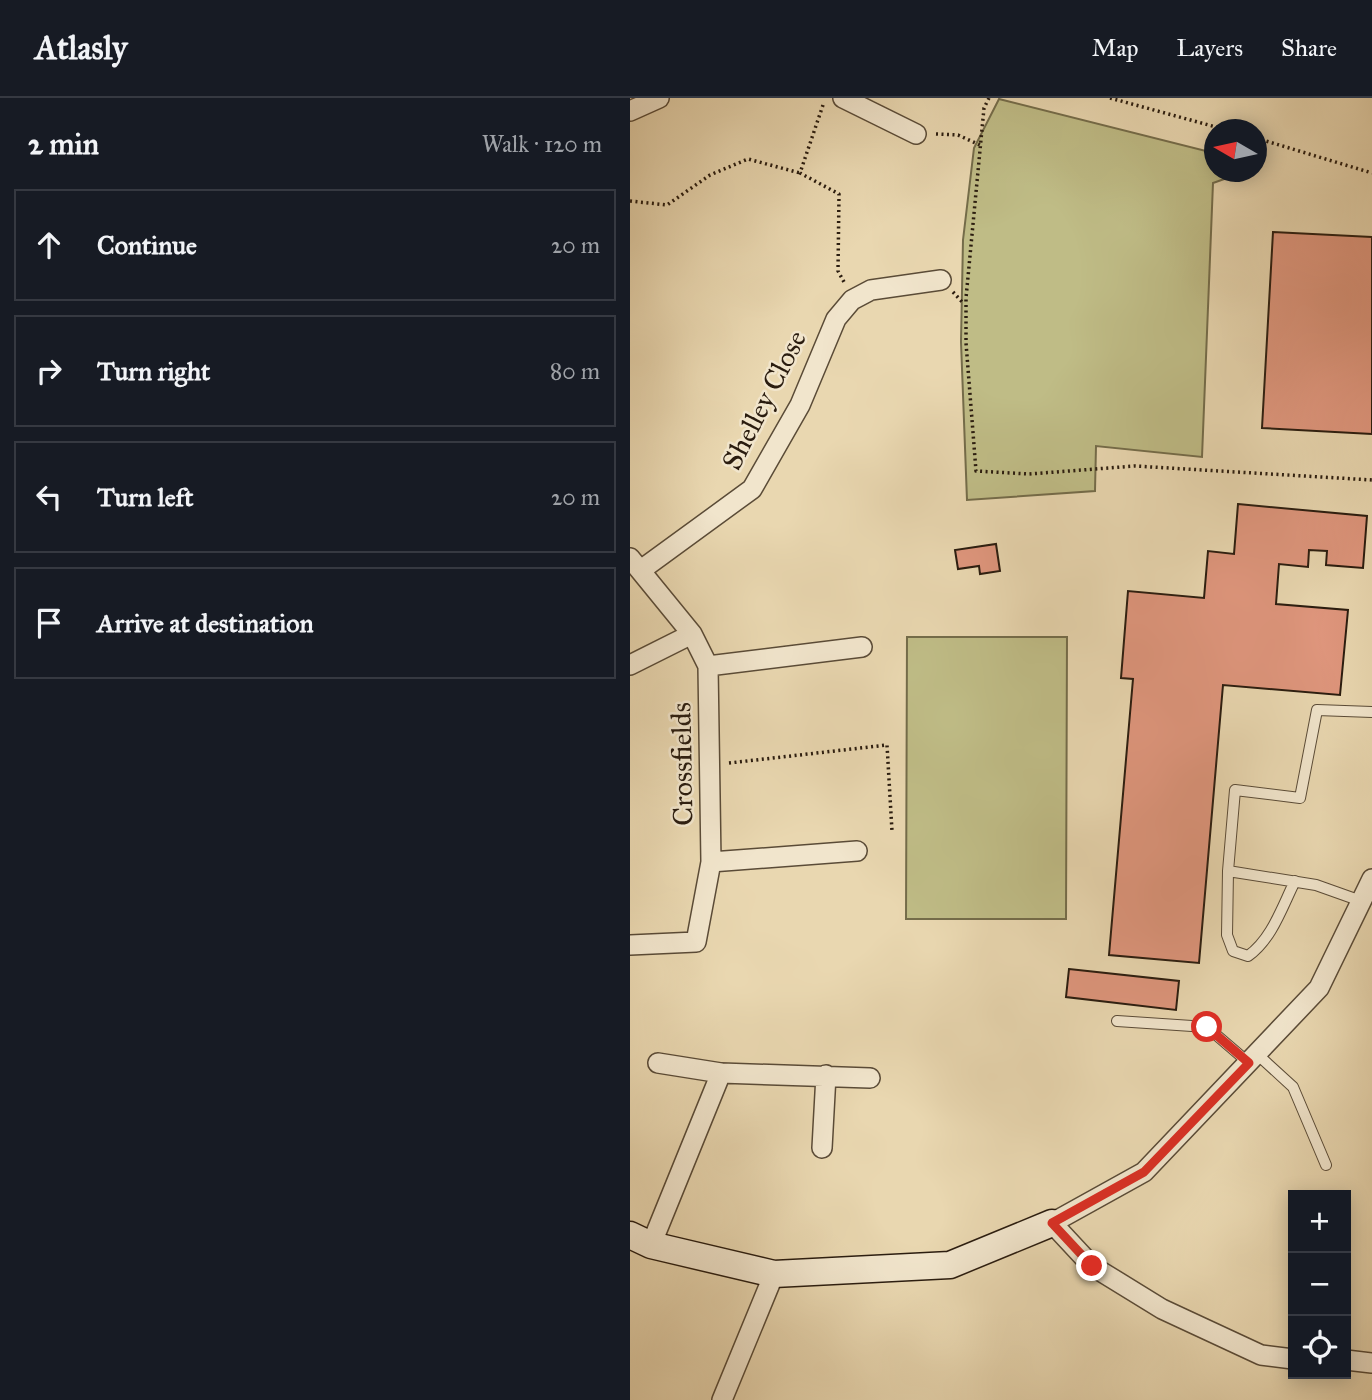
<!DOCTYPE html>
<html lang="en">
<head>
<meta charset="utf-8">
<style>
  :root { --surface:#171b24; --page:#20242c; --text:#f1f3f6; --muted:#9ea1a6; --line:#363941 }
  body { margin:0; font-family:"IM FELL Great Primer",serif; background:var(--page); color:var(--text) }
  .controls { position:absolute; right:21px; bottom:21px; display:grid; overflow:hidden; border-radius:0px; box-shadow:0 4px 18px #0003 }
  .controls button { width:63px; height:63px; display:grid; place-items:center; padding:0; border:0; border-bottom:2px solid var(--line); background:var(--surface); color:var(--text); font:35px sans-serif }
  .compass { position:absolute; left:574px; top:21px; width:63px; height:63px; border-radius:50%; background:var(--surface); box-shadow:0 4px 18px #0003; rotate:279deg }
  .stop { position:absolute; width:21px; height:21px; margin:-16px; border:5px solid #d93025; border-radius:50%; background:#fff }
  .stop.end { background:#d93025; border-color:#fff; box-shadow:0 2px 7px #0008 }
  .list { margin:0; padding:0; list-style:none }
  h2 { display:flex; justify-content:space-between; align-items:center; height:91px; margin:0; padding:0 28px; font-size:30px }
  h2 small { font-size:23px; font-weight:400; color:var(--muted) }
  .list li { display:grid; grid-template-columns:46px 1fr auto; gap:21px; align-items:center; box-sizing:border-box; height:112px; margin:0 14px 14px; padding:0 14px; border:2px solid var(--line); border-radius:0px }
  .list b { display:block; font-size:26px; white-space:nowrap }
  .list em { font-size:23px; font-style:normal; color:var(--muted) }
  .icon { flex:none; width:38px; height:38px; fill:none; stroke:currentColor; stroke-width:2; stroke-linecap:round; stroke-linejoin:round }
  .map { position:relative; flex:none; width:742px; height:1302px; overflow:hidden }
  header { display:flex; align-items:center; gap:42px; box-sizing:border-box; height:98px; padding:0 35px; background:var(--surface); border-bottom:2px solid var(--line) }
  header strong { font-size:33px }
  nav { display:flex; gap:38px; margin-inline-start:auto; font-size:24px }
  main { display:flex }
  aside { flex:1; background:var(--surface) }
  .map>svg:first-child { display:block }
  .green { fill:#bfbc86; stroke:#746c4a; stroke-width:2 }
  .building { fill:#df967d; stroke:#2a1c0f; stroke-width:2 }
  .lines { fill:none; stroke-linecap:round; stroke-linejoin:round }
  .lane-casing { stroke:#5a4b37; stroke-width:12 }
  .street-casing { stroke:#5a4b37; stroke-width:22 }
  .secondary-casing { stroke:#2a1c0f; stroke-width:29 }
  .path { stroke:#2a1c0f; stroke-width:3.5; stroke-dasharray:2 3.5; stroke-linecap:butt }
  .lane { stroke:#f1e5cc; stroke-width:10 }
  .street { stroke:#f1e5cc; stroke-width:19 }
  .secondary { stroke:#f1e5cc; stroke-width:26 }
  .route { stroke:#d93025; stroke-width:9 }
  .labels { text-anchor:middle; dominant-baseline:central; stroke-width:5; stroke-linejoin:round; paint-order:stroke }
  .street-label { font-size:28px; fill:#2a1c0f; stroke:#f1e5cc }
</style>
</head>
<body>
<header>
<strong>Atlasly</strong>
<nav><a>Map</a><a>Layers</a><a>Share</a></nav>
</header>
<main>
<aside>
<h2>2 min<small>Walk · 120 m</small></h2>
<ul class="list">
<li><svg class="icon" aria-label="ahead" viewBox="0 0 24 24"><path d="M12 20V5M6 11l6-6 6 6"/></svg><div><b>Continue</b></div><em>20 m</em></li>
<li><svg class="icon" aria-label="right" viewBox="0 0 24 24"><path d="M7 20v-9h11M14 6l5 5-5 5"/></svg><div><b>Turn right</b></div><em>80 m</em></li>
<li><svg class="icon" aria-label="left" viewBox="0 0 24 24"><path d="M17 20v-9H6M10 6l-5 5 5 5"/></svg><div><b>Turn left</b></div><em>20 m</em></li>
<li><svg class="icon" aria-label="arrive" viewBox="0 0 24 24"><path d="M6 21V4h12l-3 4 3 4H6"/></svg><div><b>Arrive at destination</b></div></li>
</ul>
</aside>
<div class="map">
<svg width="742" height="1302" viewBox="0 0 742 1302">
  <rect width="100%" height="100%" fill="#e9d7b0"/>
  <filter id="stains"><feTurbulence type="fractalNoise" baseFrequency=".00286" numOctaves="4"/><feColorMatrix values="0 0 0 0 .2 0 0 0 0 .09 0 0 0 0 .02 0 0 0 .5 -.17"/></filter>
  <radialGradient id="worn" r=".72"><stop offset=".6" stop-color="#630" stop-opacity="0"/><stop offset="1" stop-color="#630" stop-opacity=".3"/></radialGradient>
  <path class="green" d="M369,1l215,54v19h30l-31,11 -11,274 -106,-11 -1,45 -128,9 -6,-158 2,-102 11,-92z
    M277,539h160l-1,282h-160z"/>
  <path class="building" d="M643,134l99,5v197l-110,-6z
    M608,406l129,12 -4,52 -37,-3 1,-14 -18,-1 -1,17 -29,-3 -3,40 72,6 -8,85 -117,-10 -24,278 -90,-8 24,-276 -12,-1 7,-87 76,7 4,-47 26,3z
    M366,446l4,27 -20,3 -1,-8 -21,3 -3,-19z
    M439,871l110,12 -3,29 -110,-13z"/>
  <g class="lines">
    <g class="lane-casing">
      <path id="lane" d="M598,773l-1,64 6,16 15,5c24,-17 34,-49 47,-75
        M731,803l-45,-16 -88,-14 7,-81 65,8 17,-88 55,2
        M487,923l90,6 42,36
        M627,956l36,33 33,78"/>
    </g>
    <g class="street-casing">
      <path id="street" d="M213,0l73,36
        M0,13l29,-13
        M0,460l62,76 16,32 3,196 -15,80 -66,3
        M11,472l111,-81 48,-84 36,-86 16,-19 19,-10 70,-10
        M0,567l62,-31
        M78,568l154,-19
        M81,764l146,-11
        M28,965l63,10
        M192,1050l4,-73
        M21,1147l70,-172 149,5
        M663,1261l-32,-4 -99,-46 -70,-43 -40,-43 92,-51 175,-184 53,-109
        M716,1262l26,3
        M92,1302l52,-126"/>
    </g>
    <g class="secondary-casing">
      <path id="secondary" d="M0,1137l21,10 123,29 176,-9 102,-42"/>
    </g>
    <path class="path" d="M359,0l-5,10 -18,190v45l10,128 53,3 106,-8 237,14
      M480,0l117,32
      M193,7l-23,68 39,21 -1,77 6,11
      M306,36l22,1 22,10
      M626,40l116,35
      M0,103l37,4 43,-30 38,-16 52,14
      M323,194l11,12
      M99,665l158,-18 5,86"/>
    <use href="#lane" class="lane"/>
    <use href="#street" class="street"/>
    <use href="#secondary" class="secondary"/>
  </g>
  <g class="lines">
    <path class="route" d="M462,1168l-40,-43 92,-51 105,-109 -42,-36"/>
  </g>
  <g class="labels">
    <g class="street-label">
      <text transform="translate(134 302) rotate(-63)">Shelley Close</text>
      <text transform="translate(52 666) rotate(-91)">Crossfields</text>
    </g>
  </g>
  <rect width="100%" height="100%" filter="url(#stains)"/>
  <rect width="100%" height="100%" fill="url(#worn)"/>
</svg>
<div class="controls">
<button>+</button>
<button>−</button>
<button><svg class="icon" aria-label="locate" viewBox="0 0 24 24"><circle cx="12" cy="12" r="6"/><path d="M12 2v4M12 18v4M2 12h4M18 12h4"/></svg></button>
</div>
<svg class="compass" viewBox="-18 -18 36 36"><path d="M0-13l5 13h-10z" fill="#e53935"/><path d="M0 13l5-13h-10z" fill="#9ea1a6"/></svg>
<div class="stop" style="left:577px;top:929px"></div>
<div class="stop end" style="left:462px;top:1168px"></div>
</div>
</main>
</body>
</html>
